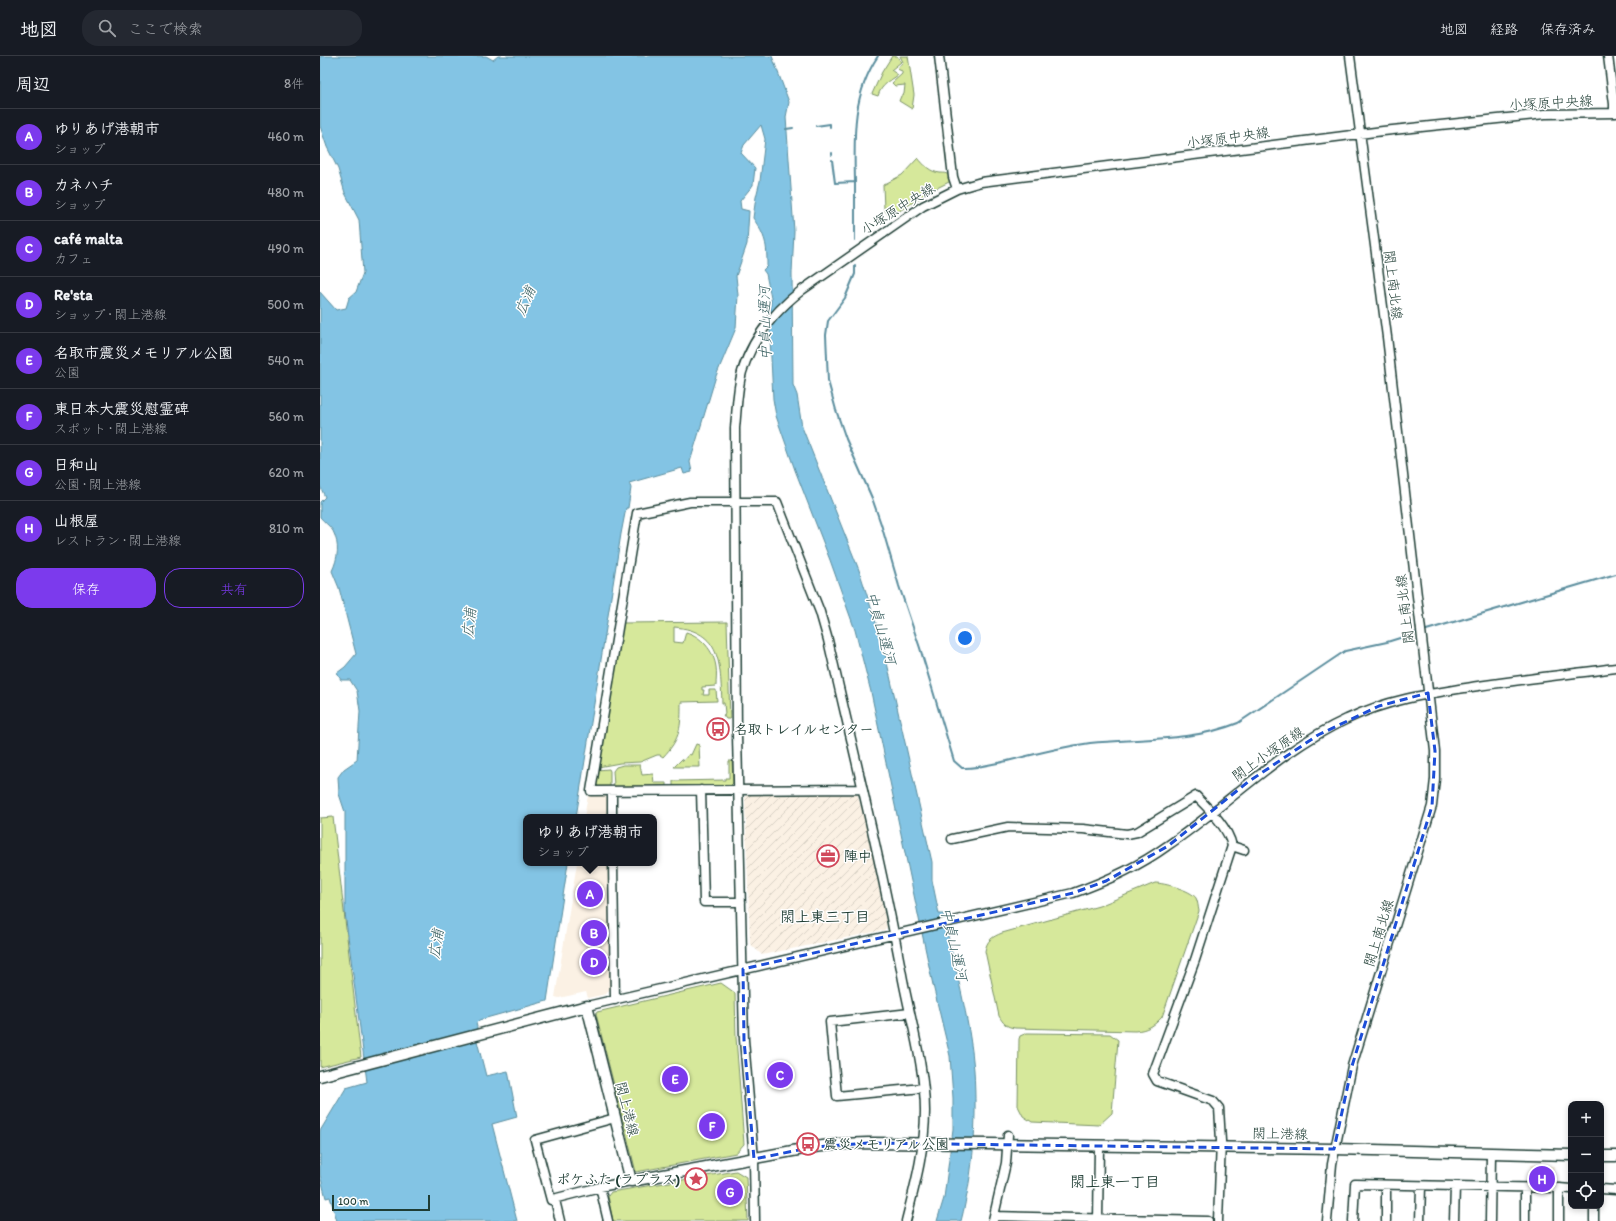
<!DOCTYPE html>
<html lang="ja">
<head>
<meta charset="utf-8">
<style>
  :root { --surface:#171b24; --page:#242831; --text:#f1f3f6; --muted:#9ea1a6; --line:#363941; --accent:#7c3aed }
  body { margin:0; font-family:Itim,"Klee One",sans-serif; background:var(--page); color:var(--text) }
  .controls { position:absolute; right:12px; bottom:12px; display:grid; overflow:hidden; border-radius:8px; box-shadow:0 2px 6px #0003 }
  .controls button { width:36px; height:36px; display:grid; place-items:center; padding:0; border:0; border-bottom:1px solid var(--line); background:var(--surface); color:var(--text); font:20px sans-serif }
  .scale { position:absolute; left:12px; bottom:10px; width:98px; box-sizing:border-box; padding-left:4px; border:2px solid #1f3d34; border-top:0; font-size:11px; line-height:14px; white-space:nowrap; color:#1f3d34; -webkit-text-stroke:3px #fff; paint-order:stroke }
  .you { position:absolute; left:645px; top:582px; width:14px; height:14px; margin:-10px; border:3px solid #fff; border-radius:50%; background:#1a73e8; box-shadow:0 0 0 6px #1a73e833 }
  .badge { display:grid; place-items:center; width:26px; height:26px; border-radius:50%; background:var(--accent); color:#fff; font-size:13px; font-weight:700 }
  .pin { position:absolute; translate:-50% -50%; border:2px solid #fff; box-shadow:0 1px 4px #0006 }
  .popup { position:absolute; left:203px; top:758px; width:134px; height:52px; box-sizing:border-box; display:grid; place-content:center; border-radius:8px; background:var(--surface); filter:drop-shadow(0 1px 3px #0005); font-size:13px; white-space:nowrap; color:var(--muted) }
  .popup b { font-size:15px; color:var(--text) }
  .popup::after { content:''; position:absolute; left:50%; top:100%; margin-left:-8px; border:8px solid transparent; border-top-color:var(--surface) }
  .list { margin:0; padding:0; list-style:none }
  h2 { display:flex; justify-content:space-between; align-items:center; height:52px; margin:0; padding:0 16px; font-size:17px }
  h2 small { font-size:13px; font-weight:400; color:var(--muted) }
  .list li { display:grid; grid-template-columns:26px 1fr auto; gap:12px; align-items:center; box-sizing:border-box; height:56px; padding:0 16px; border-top:1px solid var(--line) }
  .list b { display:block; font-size:15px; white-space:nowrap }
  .list p { margin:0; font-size:13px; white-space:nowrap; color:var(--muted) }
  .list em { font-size:13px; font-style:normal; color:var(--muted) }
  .actions { display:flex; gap:8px; padding:12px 16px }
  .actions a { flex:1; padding:9px 0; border:1px solid var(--accent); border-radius:16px; text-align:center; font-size:14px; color:var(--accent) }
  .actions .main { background:var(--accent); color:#fff }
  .icon { flex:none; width:22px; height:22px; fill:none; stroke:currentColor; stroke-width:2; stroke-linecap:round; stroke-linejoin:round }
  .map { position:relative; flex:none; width:1296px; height:1165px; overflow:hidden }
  header { display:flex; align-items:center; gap:24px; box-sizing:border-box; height:56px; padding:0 20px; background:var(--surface); border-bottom:1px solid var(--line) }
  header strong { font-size:19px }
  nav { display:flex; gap:22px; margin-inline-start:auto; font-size:14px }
  .search { width:280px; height:36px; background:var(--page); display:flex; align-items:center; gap:10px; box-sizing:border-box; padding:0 14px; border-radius:16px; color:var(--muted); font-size:15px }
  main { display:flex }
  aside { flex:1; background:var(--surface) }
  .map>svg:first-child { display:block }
  .built { fill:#fbf1e4 }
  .industrial { fill:url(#industrial-furrows) }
  .green { fill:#d6e89b; stroke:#7a9268 }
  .water { fill:#83c4e4; stroke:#5b8e9e }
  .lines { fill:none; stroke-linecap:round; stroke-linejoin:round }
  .stream { stroke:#5b8e9e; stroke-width:2 }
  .minor-casing { stroke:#1f3d34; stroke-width:11 }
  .major-casing { stroke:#1f3d34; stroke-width:13 }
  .minor { stroke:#fff; stroke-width:8 }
  .major { stroke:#fff; stroke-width:10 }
  .marked { fill:none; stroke:#1d4ed8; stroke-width:3; stroke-dasharray:8 5; stroke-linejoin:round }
  .labels { text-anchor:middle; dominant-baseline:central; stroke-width:3; stroke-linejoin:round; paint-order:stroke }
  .street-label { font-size:14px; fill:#1f3d34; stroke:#fff }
  .poi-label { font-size:14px; font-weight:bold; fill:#1f3d34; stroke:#fff; text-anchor:start }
  .water-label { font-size:15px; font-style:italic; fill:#385f60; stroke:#fff }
  .neighbourhood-label { font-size:15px; font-weight:bold; fill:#1f3d34; stroke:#fff }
</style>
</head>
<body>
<header>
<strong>地図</strong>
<div class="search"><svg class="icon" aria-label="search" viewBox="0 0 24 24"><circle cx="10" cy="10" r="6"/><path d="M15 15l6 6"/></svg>ここで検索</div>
<nav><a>地図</a><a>経路</a><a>保存済み</a></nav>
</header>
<main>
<aside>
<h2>周辺<small>8件</small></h2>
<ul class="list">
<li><span class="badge">A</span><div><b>ゆりあげ港朝市</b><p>ショップ</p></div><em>460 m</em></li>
<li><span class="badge">B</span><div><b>カネハチ</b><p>ショップ</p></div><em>480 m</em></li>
<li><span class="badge">C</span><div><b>café malta</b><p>カフェ</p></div><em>490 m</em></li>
<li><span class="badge">D</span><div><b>Re'sta</b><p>ショップ · 閖上港線</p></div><em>500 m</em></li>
<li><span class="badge">E</span><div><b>名取市震災メモリアル公園</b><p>公園</p></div><em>540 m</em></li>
<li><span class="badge">F</span><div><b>東日本大震災慰霊碑</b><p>スポット · 閖上港線</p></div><em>560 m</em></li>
<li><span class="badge">G</span><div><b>日和山</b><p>公園 · 閖上港線</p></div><em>620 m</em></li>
<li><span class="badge">H</span><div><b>山根屋</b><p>レストラン · 閖上港線</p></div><em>810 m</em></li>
</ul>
<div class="actions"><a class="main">保存</a><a>共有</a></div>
</aside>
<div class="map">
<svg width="1296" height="1165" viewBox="0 0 1296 1165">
  <defs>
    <pattern id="industrial-furrows" width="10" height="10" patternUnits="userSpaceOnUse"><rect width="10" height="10" fill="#fbf1e4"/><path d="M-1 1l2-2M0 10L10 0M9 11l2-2" fill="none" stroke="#d7d0c4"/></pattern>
  </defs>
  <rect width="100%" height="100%" fill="#fff"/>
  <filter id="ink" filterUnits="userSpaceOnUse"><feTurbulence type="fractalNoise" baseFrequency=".025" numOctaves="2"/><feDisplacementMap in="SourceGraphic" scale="8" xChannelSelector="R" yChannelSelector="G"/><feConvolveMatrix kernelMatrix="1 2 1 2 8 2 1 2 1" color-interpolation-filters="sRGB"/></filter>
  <g filter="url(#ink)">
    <path class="built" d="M283,739l5,3v19h-24l4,-21z
      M257,807h32l1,126 -4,5 -18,4 -2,-6 -27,6 -4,-1z
      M1211,1109l23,1 -1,19h-23z"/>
    <path class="industrial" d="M535,737l3,3 9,33 20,98 -3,3 -122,25 -12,-11 -5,-147 3,-3z"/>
    <path class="green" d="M572,0h5l4,6 -10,8 7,5c-8,6 -17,10 -20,21l-6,-2 10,-22z
      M580,0h8l6,39 -2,14 -13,-8 2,-5 3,-2 1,-9 -10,1 -3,-3 10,-9v-3l-5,-2 6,-7z
      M598,102c6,7 12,14 22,15 3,0 6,0 9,2l2,6 -22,11 -39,25 -6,-8 -1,-24 19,-10z
      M407,566l3,97h-4l-3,-4 2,-1 -1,-11h-2c-2,-39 0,-72 -48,-76v15l9,1 3,-11c15,4 28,19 30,35 1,6 0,13 0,19l-14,1v3h2l-1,5h6v-5h7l1,11 -36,1c0,25 0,36 -18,55l-3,-2h-3l-17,7 -20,1 -22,4 24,-144z
      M376,688l3,1 1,22h-26l8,-8 1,2 6,-7 2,1z
      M409,705h3l1,22 -3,3 -57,1v-6l52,-1v-2h4z
      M303,709h17l2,10 11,-1 1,9h12v4h-50l-2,-1 -1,-15 3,-4z
      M289,713l1,2v15l-1,2h-11l-3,-4 2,-14z
      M13,761l28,240 -41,10v-249z
      M835,827c9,0 36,7 41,15 2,4 2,9 3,13l-37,106c-8,9 -15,13 -27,14l-120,-3c-9,-1 -12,-5 -16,-12l-14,-65c2,-11 7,-14 17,-18l97,-27z
      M401,927l14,10 1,44 8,107 -8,9 -100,19 -40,-158 1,-2z
      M707,977l83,1 8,6 -6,73 -13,12 -67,-3 -9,-6 -5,-10 1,-67 1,-3z
      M416,1115l10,6 2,44h-135l-5,-25 3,-4z"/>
    <path class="water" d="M0,0h166l7,4 5,-4h274l17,46 -3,15 8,114 -2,42 1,112 4,10 5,32 57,143 24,75 49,217v18l7,34h4c11,50 27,105 31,156 3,51 0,101 -13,151h-24l7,-23 9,-69v-31l-3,-42 -17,-71 -62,-293 -16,-62 -25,-70 -35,-90 -19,-54 -3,-17 -3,-62 1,-39 -5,-24 -3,-4 4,-4c0,-22 -1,-29 -14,-48l3,-21 4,-16 5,-42 -4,-14 -17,20 -3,8 14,15 -2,17 -13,16 1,8 8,2 -2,33 -11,32 2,19 -2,33 -20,48 -26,86 2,10 -8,2 -2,-6 -53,15 2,5 -3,20h-2l-5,26 -45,283h-50v46h42l-21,138 -68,19 -3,3 1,4v14l9,35 22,-5 9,46 -25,7 25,97h-180l-7,-24 -4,1 -6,-23v-44l26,-43 21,-6 -22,-169v-101l-6,-18 -1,-17 6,-8 13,-9 3,-49 -3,-20 -7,-11h-9l-4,-7 8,-6 11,-13 -17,-66 -7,-17c6,-13 8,-26 1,-40 -3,-5 -9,-9 -13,-14v-15l5,-5 -5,-11v-194l16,18 10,-2 3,-10 7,-6 7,-19 -4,-53 -14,-27 -7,-24 -11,-22 -7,-21z"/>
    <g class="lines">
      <path class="stream" d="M496,70l14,-2v3
        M466,73l7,-1
        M512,97v2
        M512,104l3,23 20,-1
        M535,184c0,-20 0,-39 0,-59 -1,-45 -3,-86 23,-125
        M535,210v8l-10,24 -17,23 -2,14 2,46 8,29 10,29 26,59 9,26 18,62 21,62 34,113 8,7c15,1 29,-4 45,-7 27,-7 55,-14 83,-18 49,-5 101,-1 148,-20l107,-72 42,-9 32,-10
        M1103,575l193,-57"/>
      <g class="minor-casing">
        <path id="minor" d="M619,0l14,121 4,12
          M1288,0l6,48v9
          M542,733l-271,2 46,-278 53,-11h87l43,110 8,28c26,113 54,226 75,340 8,41 22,90 22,131 0,38 -10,74 -19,110
          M381,734l3,112h37
          M292,735v26
          M632,783l56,-12 75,2 44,5 10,-2 59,-36c13,13 32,31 36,50l-37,114 -42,114 4,7 56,20 6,7 2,33 -3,80
          M912,790l12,4
          M293,807l2,137
          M267,950l486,-113c34,-12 65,-26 94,-47 61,-41 112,-96 180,-127 41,-20 86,-26 131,-33 46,-7 92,-12 138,-18
          M590,957l-80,9 7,74 86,-8
          M280,1131l8,34
          M1239,1132l12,1
          M1281,1133l15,1
          M235,1144l2,-2 43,-11 31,-6
          M674,1160l214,5
          M673,1164l13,-57 2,-28
          M240,1165l-5,-21h-4l-16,-60 80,-22
          M435,1165l-1,-62 -10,-119 -7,-305 -2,-307c2,-19 2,-38 7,-56 10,-33 33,-61 60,-82l121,-84 34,-17 24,-7 402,-51 162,-17 71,-1
          M778,1165l1,-75
          M1007,1165l5,-57 20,-98 80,-260 3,-27v-28l-48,-414 -37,-281
          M1033,1165l2,-37 204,4v33
          M1066,1165v-36
          M1100,1165l1,-35
          M1134,1165l1,-35
          M1170,1165l1,-67
          M1205,1165v-33
          M1274,1165v-15"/>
      </g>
      <g class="major-casing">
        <path id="major" d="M0,1020l267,-70 44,175 183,-34 26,-3 28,-1 121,1 345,5 237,6
          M1281,1100h15"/>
      </g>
      <use href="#minor" class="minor"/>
      <use href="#major" class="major"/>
    </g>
  </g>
  <path class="marked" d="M1108,637l7,58 -3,55 -80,260 -18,83 -466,-6 -54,4 -60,12 -10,-119 -1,-71 256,-58 74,-18 33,-12 62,-35 80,-64 70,-47 61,-29z"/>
  <defs>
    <g id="bus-ring" transform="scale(1.15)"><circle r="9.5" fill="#fff" stroke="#d1495b" stroke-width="1.5"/><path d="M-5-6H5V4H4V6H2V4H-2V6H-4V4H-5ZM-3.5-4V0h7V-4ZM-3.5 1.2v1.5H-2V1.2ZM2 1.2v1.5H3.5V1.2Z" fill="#d1495b"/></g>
    <g id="office-ring" transform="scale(1.15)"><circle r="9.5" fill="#fff" stroke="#d1495b" stroke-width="1.5"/><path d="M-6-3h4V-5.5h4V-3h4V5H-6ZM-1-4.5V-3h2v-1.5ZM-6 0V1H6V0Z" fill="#d1495b"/></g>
    <g id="sight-ring" transform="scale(1.15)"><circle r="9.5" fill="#fff" stroke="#d1495b" stroke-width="1.5"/><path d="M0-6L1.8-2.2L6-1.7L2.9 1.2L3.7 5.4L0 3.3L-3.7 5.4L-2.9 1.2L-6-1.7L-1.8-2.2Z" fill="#d1495b"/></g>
  </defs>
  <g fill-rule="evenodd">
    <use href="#bus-ring" x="398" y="673"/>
    <use href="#office-ring" x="508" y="800"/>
    <use href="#bus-ring" x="488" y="1088"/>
    <use href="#sight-ring" x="376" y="1123"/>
  </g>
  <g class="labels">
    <g class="street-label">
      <text transform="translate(1231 47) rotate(-3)">小塚原中央線</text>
      <text transform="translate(908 82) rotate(-8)">小塚原中央線</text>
      <text transform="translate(578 153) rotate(-32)">小塚原中央線</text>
      <text transform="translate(1073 229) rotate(83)">閖上南北線</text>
      <text transform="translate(1085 553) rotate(-97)">閖上南北線</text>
      <text transform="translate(948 698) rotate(-35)">閖上小塚原線</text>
      <text transform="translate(1059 877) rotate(-73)">閖上南北線</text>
      <text transform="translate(307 1053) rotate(76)">閖上港線</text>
      <text transform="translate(960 1078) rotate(1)">閖上港線</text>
    </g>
    <g class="poi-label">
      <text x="414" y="673">名取トレイルセンター</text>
      <text x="524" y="800">陣中</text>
      <text x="504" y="1088">震災メモリアル公園</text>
      <text x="360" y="1123" text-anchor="end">ポケふた (ラプラス)</text>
    </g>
    <g class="water-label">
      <text transform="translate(205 245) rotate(-66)">広浦</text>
      <text transform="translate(445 267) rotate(-91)">中貞山運河</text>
      <text transform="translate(149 567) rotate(-84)">広浦</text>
      <text transform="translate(561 572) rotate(74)">中貞山運河</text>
      <text transform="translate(116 888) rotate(-82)">広浦</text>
      <text transform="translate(634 888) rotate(77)">中貞山運河</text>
    </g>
    <g class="neighbourhood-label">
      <text x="505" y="861">閖上東三丁目</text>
      <text x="795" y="1126">閖上東一丁目</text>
    </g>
  </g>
</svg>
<div class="controls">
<button>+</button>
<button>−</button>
<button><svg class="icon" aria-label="locate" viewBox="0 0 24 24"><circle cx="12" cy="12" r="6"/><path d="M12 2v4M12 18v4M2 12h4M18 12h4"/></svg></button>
</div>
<div class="scale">100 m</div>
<div class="you"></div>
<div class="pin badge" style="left:270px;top:838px">A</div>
<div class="popup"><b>ゆりあげ港朝市</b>ショップ</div>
<div class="pin badge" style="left:274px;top:877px">B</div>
<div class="pin badge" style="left:460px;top:1019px">C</div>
<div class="pin badge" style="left:274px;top:906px">D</div>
<div class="pin badge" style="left:355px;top:1023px">E</div>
<div class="pin badge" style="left:392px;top:1070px">F</div>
<div class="pin badge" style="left:410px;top:1136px">G</div>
<div class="pin badge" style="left:1222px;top:1123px">H</div>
</div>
</main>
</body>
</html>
